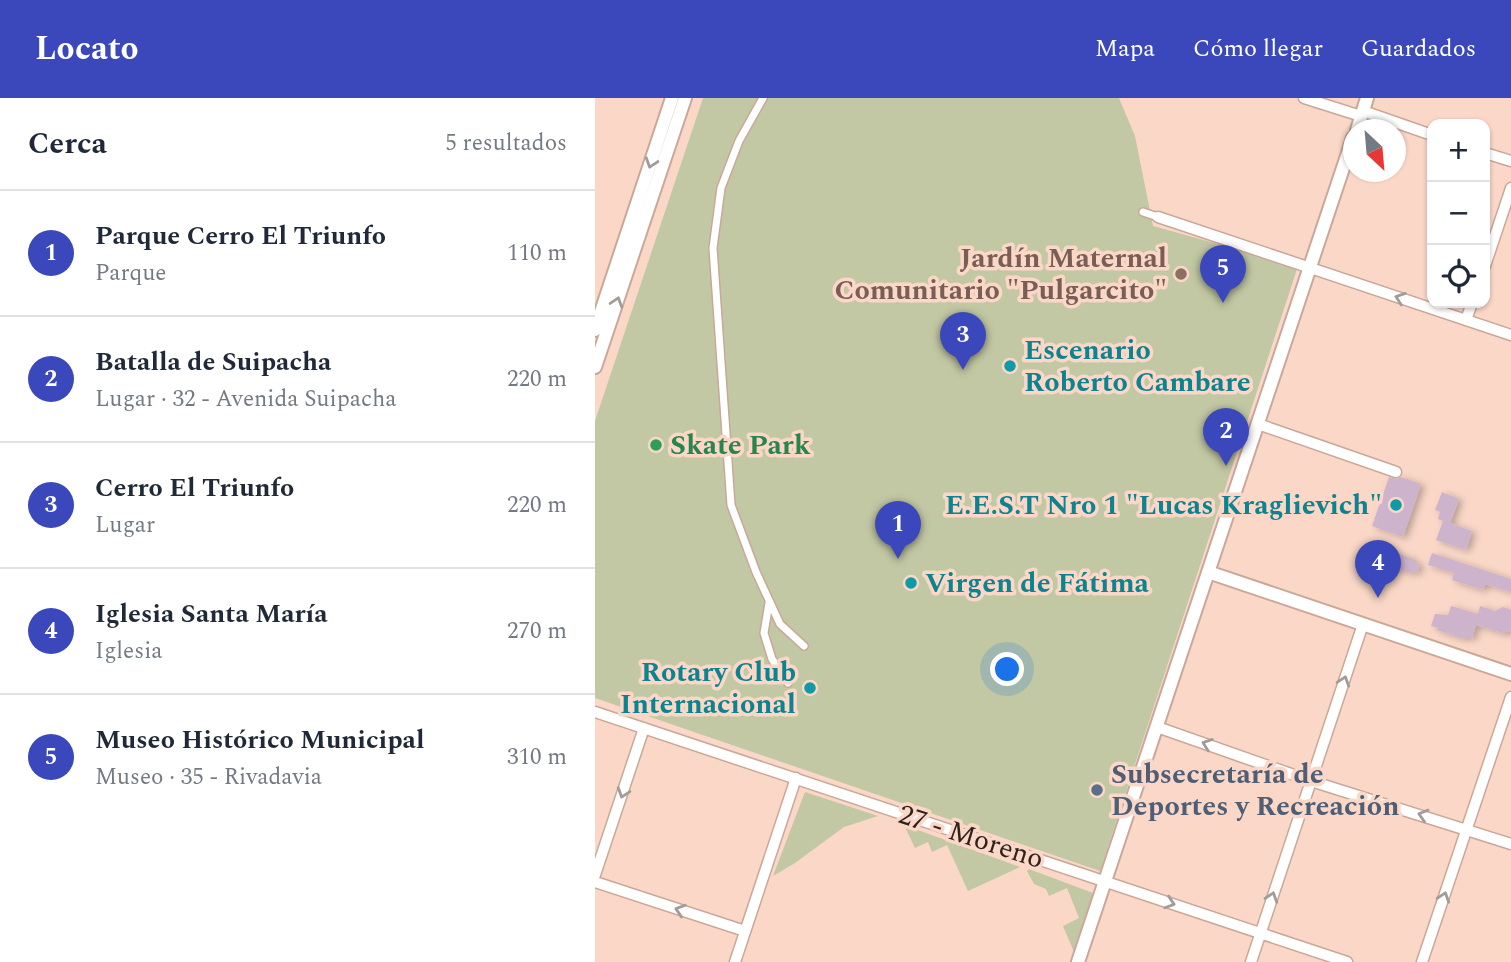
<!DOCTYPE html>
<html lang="es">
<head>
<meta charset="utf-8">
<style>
  :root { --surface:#fff; --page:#f2f2f3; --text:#1f2937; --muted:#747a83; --line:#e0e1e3; --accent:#3b48bc }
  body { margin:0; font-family:Spectral,serif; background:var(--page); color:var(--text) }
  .controls { position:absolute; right:21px; top:21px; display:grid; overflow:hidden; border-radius:14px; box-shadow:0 2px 5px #0004 }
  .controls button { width:63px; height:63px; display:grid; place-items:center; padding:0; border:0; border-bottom:2px solid var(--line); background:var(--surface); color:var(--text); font:35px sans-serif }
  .compass { position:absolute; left:748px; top:21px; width:63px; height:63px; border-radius:50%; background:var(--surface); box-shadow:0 2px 5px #0004; rotate:154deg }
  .you { position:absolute; left:413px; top:572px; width:24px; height:24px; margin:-18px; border:5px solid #fff; border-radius:50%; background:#1a73e8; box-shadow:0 0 0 10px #1a73e833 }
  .badge { display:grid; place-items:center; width:46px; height:46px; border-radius:50%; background:var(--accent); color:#fff; font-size:23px; font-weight:700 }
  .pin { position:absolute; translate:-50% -58px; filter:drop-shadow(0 2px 4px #0008) }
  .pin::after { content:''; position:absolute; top:37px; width:24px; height:21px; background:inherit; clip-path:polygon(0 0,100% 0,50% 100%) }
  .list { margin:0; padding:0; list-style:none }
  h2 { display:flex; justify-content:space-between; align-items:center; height:91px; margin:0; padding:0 28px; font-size:30px }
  h2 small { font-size:23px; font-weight:400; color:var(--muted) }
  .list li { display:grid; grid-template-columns:46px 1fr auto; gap:21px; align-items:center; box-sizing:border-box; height:126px; padding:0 28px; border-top:2px solid var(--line) }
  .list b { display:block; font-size:26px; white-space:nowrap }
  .list p { margin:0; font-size:23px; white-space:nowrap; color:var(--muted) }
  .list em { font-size:23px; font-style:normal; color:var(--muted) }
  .icon { flex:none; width:38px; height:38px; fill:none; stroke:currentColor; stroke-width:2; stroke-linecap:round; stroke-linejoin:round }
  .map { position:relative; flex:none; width:916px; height:864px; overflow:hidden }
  header { display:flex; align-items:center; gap:42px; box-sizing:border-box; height:98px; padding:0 35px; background:var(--accent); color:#fff }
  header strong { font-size:33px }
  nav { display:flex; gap:38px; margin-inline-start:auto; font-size:24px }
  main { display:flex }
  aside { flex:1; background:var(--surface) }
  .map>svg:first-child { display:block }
  .green { fill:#c2c8a3 }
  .building { fill:#cdb3cc; filter:url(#shadow) }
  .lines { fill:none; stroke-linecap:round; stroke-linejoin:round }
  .pedestrian-casing { stroke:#caa899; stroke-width:10 }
  .minor-casing { stroke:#caa899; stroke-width:13 }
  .tertiary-casing { stroke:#caa899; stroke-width:16 }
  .pedestrian { stroke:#fff; stroke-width:7 }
  .minor { stroke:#fff; stroke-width:10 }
  .tertiary { stroke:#fff; stroke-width:12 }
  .oneway { stroke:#a19c99 }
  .education-dot { fill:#8d6e63; stroke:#fad7c7; stroke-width:2.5 }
  .culture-dot { fill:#0f9aa8; stroke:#fad7c7; stroke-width:2.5 }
  .leisure-dot { fill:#2e9e5b; stroke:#fad7c7; stroke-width:2.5 }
  .service-dot { fill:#5c6f8a; stroke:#fad7c7; stroke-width:2.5 }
  .labels { text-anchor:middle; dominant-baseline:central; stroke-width:7; stroke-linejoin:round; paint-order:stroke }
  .education-label { font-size:28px; font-weight:bold; fill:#785e54; stroke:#fad7c7; text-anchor:end }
  .culture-label { font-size:28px; font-weight:bold; fill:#0d838f; stroke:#fad7c7; text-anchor:start }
  .leisure-label { font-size:28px; font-weight:bold; fill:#27864d; stroke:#fad7c7; text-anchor:start }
  .service-label { font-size:28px; font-weight:bold; fill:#4e5e75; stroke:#fad7c7; text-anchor:start }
  .street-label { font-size:28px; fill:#2f221d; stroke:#fad7c7 }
</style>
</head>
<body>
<header>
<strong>Locato</strong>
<nav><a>Mapa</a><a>Cómo llegar</a><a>Guardados</a></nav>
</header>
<main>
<aside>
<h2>Cerca<small>5 resultados</small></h2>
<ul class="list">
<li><span class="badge">1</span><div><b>Parque Cerro El Triunfo</b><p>Parque</p></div><em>110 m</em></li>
<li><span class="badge">2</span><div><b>Batalla de Suipacha</b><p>Lugar · 32 - Avenida Suipacha</p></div><em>220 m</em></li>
<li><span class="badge">3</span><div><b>Cerro El Triunfo</b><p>Lugar</p></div><em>220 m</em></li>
<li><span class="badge">4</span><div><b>Iglesia Santa María</b><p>Iglesia</p></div><em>270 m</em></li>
<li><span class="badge">5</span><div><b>Museo Histórico Municipal</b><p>Museo · 35 - Rivadavia</p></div><em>310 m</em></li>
</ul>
</aside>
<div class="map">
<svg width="916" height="864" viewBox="0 0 916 864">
  <defs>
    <filter id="shadow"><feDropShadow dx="4" dy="2" stdDeviation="3.5" flood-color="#0004"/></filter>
  </defs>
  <rect width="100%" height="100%" fill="#fad7c7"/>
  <path class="green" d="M108,0h416l16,38 18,90 145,40 -198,605 -505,-173v-277z
    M210,694l73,24 -34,11 -49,36 -22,13z
    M309,727l116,42 -52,24 -21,-46 -15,7 -4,-10 -13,6z
    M434,771l64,24 -19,59 -11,-26 16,-8 -12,-30 -18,8 -3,-7 -12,-5 -7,-13z"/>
  <path class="building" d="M794,379l8,2 4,-2 20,7 -18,53 -31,-11z
    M847,394l17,7 -9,24 22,8 -6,19 -30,-10 7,-19 -5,-2 2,-7 -5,-2z
    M784,452l7,2 1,-2 27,9v3l6,2 -3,9 -5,-2 -1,2 -29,-9v-2l-6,-2z
    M837,455l79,26v13l-26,-8 -2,6 -31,-10 2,-7 -26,-8z
    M856,508l27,8 2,-8 15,5 8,-4 8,3v22l-5,-1v3l-30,-9 -4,14 -6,-3 -1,3 -28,-9 1,-2 -7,-2 4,-12 13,1z"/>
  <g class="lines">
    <g class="pedestrian-casing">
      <path id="pedestrian" d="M168,0l-24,43 -18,47 -8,60 18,257 25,67 24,52 24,22
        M548,114l15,5
        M174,505l-5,30 8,26 16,24"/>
    </g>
    <g class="minor-casing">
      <path id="minor" d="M709,0l57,18
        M768,13l69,24
        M890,55l26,8
        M563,119l353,118
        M890,168l26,-78
        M871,222l6,-17
        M663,326l138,48
        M0,614l752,250
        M562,629l154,54 200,63
        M0,777l49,-147
        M0,784l150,49
        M140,864l61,-184
        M656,864l112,-338
        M827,864l89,-265"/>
    </g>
    <g class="tertiary-casing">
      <path id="tertiary" d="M762,32l10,-32
        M0,232l77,-232
        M0,269l90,-269
        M613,474l303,102
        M483,864l275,-824"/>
    </g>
    <use href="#pedestrian" class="pedestrian"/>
    <use href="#minor" class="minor"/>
    <use href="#tertiary" class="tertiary"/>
  </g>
  <defs><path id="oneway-chevron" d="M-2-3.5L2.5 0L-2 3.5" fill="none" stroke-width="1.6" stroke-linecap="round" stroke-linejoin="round" transform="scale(1.75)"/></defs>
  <g class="oneway">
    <use href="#oneway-chevron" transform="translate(56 65) rotate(108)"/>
    <use href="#oneway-chevron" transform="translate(805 200) rotate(-161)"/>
    <use href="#oneway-chevron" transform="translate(22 204) rotate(-72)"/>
    <use href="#oneway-chevron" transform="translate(749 583) rotate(-72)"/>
    <use href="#oneway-chevron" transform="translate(612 646) rotate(-161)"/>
    <use href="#oneway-chevron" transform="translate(28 695) rotate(108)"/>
    <use href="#oneway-chevron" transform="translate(828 717) rotate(-163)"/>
    <use href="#oneway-chevron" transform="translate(677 799) rotate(-72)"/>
    <use href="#oneway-chevron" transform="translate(849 799) rotate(-72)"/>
    <use href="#oneway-chevron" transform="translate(575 805) rotate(18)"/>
    <use href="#oneway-chevron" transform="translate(85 812) rotate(-162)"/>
  </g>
  <circle class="education-dot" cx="586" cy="176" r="7"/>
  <g class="culture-dot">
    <circle cx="415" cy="268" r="7"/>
    <circle cx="801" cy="407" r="7"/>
    <circle cx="316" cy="485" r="7"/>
    <circle cx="215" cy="590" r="7"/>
  </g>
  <circle class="leisure-dot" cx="61" cy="347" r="7"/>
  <circle class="service-dot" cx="502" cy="692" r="7"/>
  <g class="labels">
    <g class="education-label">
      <text x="572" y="160">Jardín Maternal<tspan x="572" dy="32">Comunitario "Pulgarcito"</tspan></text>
    </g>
    <g class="culture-label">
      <text x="429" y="252">Escenario<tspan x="429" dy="32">Roberto Cambare</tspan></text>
      <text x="787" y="407" text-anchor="end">E.E.S.T Nro 1 "Lucas Kraglievich"</text>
      <text x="330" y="485">Virgen de Fátima</text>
      <text x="201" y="574" text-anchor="end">Rotary Club<tspan x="201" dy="32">Internacional</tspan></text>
    </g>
    <g class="leisure-label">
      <text x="75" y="347">Skate Park</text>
    </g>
    <g class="service-label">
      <text x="516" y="676">Subsecretaría de<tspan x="516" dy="32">Deportes y Recreación</tspan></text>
    </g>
    <g class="street-label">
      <text transform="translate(376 739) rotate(18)">27 - Moreno</text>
    </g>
  </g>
</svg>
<div class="controls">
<button>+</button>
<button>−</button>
<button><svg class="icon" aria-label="locate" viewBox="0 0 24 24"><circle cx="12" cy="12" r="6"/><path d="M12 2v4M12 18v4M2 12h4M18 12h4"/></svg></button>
</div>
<svg class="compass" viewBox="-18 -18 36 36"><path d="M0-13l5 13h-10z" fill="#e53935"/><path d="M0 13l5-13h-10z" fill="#747a83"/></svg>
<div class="you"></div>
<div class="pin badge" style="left:303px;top:461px">1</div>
<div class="pin badge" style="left:631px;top:368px">2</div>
<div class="pin badge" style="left:368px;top:272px">3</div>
<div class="pin badge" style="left:783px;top:500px">4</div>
<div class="pin badge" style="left:628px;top:205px">5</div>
</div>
</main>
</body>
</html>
